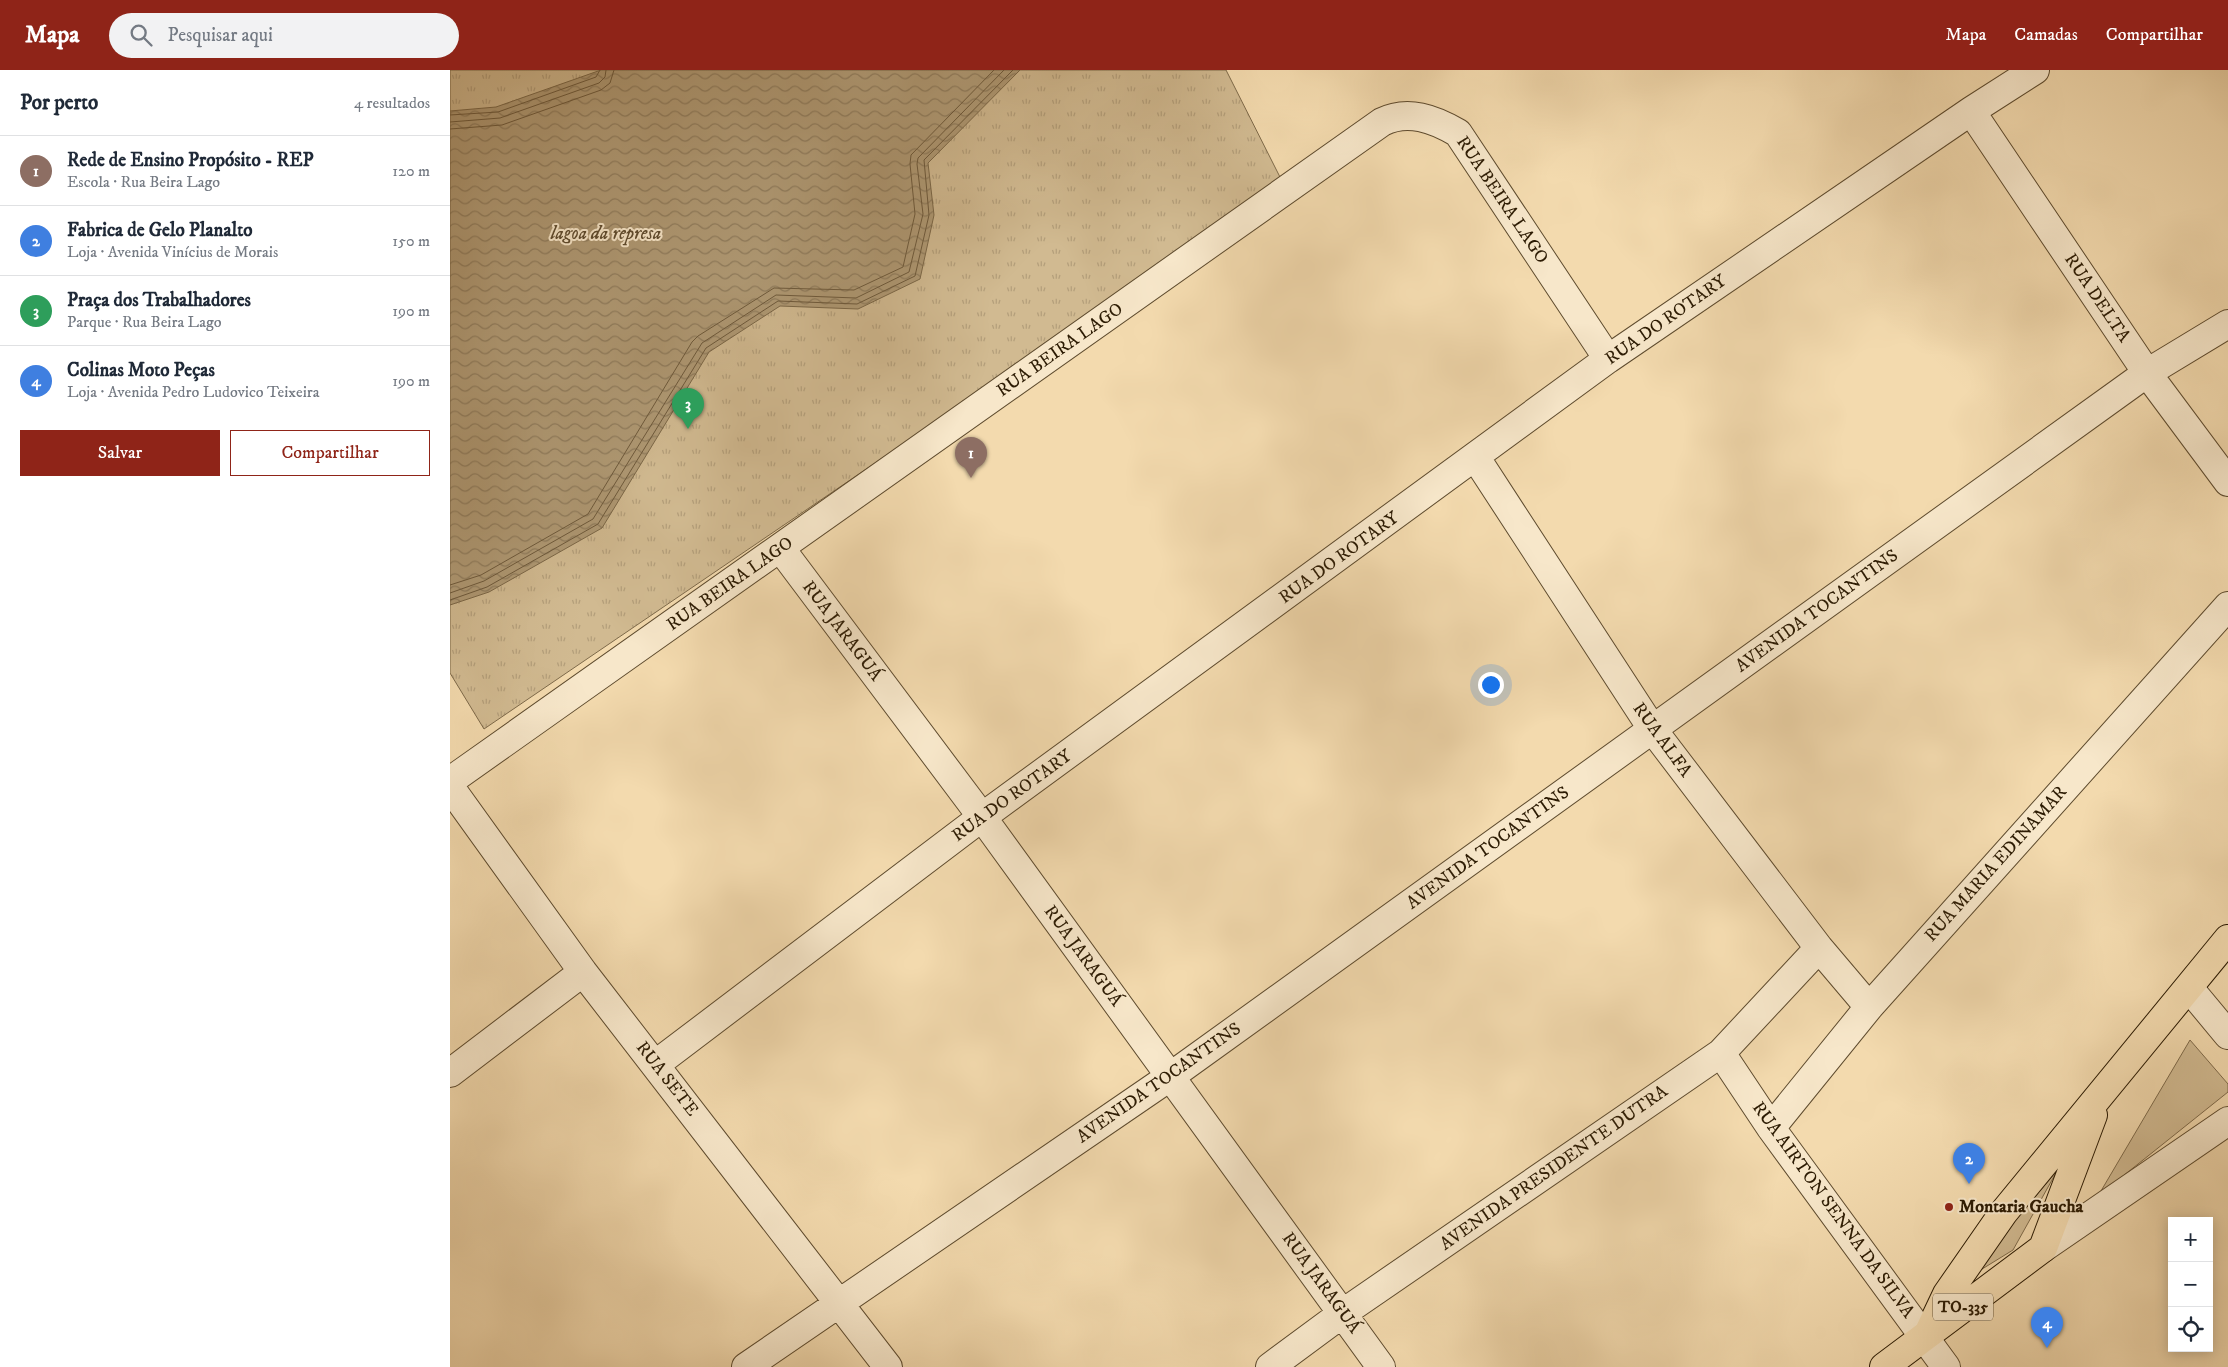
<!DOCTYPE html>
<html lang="pt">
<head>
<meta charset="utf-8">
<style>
  :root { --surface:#fff; --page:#f2f2f3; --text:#1f2937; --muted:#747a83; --line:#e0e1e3; --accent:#8f2418 }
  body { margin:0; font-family:"IM FELL DW Pica",serif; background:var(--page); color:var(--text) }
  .controls { position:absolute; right:15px; bottom:15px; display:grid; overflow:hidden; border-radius:0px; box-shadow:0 2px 12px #0003 }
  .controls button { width:45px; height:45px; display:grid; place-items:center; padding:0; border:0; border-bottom:1px solid var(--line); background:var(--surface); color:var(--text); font:25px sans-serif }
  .you { position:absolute; left:1040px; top:614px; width:18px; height:18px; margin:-12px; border:4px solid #fff; border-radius:50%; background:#1a73e8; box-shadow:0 0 0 8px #1a73e833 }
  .badge { display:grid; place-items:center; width:32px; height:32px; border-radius:50%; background:var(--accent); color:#fff; font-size:16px; font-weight:700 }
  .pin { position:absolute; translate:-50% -41px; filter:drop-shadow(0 1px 2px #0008) }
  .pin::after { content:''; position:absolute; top:26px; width:18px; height:15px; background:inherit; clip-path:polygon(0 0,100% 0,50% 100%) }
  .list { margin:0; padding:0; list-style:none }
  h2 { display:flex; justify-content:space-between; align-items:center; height:65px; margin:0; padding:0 20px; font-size:21px }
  h2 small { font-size:16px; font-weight:400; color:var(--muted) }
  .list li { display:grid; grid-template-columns:32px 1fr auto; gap:15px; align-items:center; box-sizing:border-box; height:70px; padding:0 20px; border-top:1px solid var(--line) }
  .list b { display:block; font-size:19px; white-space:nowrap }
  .list p { margin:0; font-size:16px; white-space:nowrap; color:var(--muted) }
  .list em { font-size:16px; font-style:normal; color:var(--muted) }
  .actions { display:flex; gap:10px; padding:15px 20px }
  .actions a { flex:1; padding:11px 0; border:1px solid var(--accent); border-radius:0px; text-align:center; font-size:18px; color:var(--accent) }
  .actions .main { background:var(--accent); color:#fff }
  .icon { flex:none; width:28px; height:28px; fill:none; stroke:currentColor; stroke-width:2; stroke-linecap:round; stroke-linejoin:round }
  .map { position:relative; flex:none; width:1778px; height:1297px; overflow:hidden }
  header { display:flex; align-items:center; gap:30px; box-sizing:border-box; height:70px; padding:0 25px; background:var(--accent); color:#fff }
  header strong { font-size:24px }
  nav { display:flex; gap:28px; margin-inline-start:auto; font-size:18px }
  .search { width:350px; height:45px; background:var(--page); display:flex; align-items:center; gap:12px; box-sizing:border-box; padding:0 18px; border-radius:28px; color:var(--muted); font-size:19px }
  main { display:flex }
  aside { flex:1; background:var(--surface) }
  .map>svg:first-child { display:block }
  .green { fill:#d1ba91; stroke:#7e6a4a }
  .park { fill:url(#park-tufts); stroke:#7e6a4a }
  .water { fill:url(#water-waves); stroke:#7b6747 }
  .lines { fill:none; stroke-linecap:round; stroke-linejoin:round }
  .shore { stroke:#6e5a3c; stroke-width:1 }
  .minor-casing { stroke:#5e4b2e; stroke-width:30 }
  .primary-casing { stroke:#2c1b03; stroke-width:30 }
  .minor { stroke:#f7e7ca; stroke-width:28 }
  .primary { stroke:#f3daae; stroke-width:28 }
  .poi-dot { fill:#8f2418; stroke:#f7e7ca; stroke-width:2 }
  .labels { text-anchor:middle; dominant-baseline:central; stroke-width:4; stroke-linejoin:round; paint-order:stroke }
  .shield { fill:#f7e7ca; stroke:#69583f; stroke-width:1 }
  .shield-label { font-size:16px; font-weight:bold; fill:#2c1b03 }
  .street-label { font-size:18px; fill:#2c1b03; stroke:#f7e7ca }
  .poi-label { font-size:18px; font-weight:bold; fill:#2c1b03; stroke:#f7e7ca; text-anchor:start }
  .water-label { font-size:19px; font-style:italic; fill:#604d30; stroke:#f7e7ca }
</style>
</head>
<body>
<header>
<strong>Mapa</strong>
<div class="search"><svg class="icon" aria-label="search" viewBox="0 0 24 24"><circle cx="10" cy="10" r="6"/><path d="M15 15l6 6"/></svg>Pesquisar aqui</div>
<nav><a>Mapa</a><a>Camadas</a><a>Compartilhar</a></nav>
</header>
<main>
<aside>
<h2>Por perto<small>4 resultados</small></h2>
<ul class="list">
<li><span class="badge" style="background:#8d6e63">1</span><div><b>Rede de Ensino Propósito - REP</b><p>Escola · Rua Beira Lago</p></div><em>120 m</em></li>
<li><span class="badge" style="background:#3f7fe0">2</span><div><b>Fabrica de Gelo Planalto</b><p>Loja · Avenida Vinícius de Morais</p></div><em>150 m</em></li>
<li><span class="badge" style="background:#2e9e5b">3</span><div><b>Praça dos Trabalhadores</b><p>Parque · Rua Beira Lago</p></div><em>190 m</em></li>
<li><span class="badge" style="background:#3f7fe0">4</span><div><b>Colinas Moto Peças</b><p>Loja · Avenida Pedro Ludovico Teixeira</p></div><em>190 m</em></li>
</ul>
<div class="actions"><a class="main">Salvar</a><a>Compartilhar</a></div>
</aside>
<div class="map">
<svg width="1778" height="1297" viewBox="0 0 1778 1297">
  <defs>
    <pattern id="park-tufts" width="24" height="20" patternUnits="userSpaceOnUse" patternTransform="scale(1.25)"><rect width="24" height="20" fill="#d1ba91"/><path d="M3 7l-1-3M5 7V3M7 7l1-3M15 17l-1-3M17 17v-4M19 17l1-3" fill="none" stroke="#b49f7b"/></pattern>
    <pattern id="water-waves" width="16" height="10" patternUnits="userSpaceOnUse" patternTransform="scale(1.25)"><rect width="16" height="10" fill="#af9974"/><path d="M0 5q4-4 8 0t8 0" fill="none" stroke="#8f7c5d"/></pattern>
  </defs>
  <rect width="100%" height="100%" fill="#f3daae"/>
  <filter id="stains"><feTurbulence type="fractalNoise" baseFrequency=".004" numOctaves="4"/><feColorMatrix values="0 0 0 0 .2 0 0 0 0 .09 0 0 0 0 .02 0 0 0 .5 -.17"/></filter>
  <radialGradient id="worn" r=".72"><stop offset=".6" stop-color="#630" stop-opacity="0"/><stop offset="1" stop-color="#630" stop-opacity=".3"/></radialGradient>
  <path class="green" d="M1740,970l38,44v8l-130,104z
    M1607,1101l-44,79 -52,32z"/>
  <path class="park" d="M0,0h776l58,115 -800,544 -34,-56z"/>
  <path class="water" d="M151,0h419l-92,93 6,52 -14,64 -62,30 -78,-3 -71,46 -107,176 -113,64 -39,13v-494l46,-4z"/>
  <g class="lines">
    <path class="shore" d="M0,45l48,-3 98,-35 4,-7
      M0,52l50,-4 99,-35 6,-6 1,-7
      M0,59l52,-4 99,-35 9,-7 4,-13
      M0,515l31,-10 107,-61 104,-172 6,-6 76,-48 80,2 49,-23 12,-53 -5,-50 1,-9 83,-85
      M0,523l34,-12 109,-62 109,-176 74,-48 80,3 53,-26 14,-58 -6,-50 1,-6 86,-88
      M0,530l37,-13 111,-63 108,-176 72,-47 79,3 58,-28 14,-61 -5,-55 89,-90"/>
    <g class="minor-casing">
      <path id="minor" d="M1521,41l176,262 81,109
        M1026,388l177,272 166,218 50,59
        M331,479l201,268 399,550
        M0,711l932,-659c26,-13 52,-3 76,11l150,226
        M0,717l133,185 305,395
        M1739,918l39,47
        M1271,983l50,75 175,239
        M206,994l326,-247 626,-458 363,-248 64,-41
        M0,1003l133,-101
        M1321,1058l98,-121 359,-401
        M1593,1178l185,-127
        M296,1297l425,-291 976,-703 81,-49
        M820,1297l73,-54 378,-260 98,-105"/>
    </g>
    <g class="primary-casing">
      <path id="primary" d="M1479,1262l18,-38 57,-82 224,-273
        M1434,1297l159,-119 50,-133"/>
    </g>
    <use href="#minor" class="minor"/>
    <use href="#primary" class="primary"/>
  </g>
  <circle class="poi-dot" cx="1499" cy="1137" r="5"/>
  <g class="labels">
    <rect class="shield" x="1483" y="1223.5" width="60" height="27" rx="4"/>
    <g class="shield-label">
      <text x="1513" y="1237">TO-335</text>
    </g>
    <g class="street-label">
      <text transform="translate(1052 130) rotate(56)">RUA BEIRA LAGO</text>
      <text transform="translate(1647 228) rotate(56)">RUA DELTA</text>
      <text transform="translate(1216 250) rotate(-35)">RUA DO ROTARY</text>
      <text transform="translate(610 280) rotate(-35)">RUA BEIRA LAGO</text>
      <text transform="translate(889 488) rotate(-36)">RUA DO ROTARY</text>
      <text transform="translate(280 514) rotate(-35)">RUA BEIRA LAGO</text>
      <text transform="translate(1367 541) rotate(-36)">AVENIDA TOCANTINS</text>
      <text transform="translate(392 561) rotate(53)">RUA JARAGUÁ</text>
      <text transform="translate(1212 670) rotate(54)">RUA ALFA</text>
      <text transform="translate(562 726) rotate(-36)">RUA DO ROTARY</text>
      <text transform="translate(1038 778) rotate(-36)">AVENIDA TOCANTINS</text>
      <text transform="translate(1546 794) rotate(-48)">RUA MARIA EDINAMAR</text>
      <text transform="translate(633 886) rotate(54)">RUA JARAGUÁ</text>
      <text transform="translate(217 1009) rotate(52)">RUA SETE</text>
      <text transform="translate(709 1013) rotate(-35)">AVENIDA TOCANTINS</text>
      <text transform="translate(1104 1098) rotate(-35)">AVENIDA PRESIDENTE DUTRA</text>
      <text transform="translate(1383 1140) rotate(54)">RUA AIRTON SENNA DA SILVA</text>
      <text transform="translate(871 1213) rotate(54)">RUA JARAGUÁ</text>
    </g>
    <g class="poi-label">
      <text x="1509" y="1137">Montaria Gaucha</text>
    </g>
    <g class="water-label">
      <text x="156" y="163">lagoa da represa</text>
    </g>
  </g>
  <rect width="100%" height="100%" filter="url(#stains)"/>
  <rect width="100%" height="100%" fill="url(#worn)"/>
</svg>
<div class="controls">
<button>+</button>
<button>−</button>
<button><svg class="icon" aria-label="locate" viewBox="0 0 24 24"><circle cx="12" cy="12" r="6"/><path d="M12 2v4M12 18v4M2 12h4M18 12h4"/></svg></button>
</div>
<div class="you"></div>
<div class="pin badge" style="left:521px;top:408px;background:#8d6e63">1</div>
<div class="pin badge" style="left:1519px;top:1114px;background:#3f7fe0">2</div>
<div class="pin badge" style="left:238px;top:359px;background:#2e9e5b">3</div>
<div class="pin badge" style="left:1597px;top:1278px;background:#3f7fe0">4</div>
</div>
</main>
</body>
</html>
